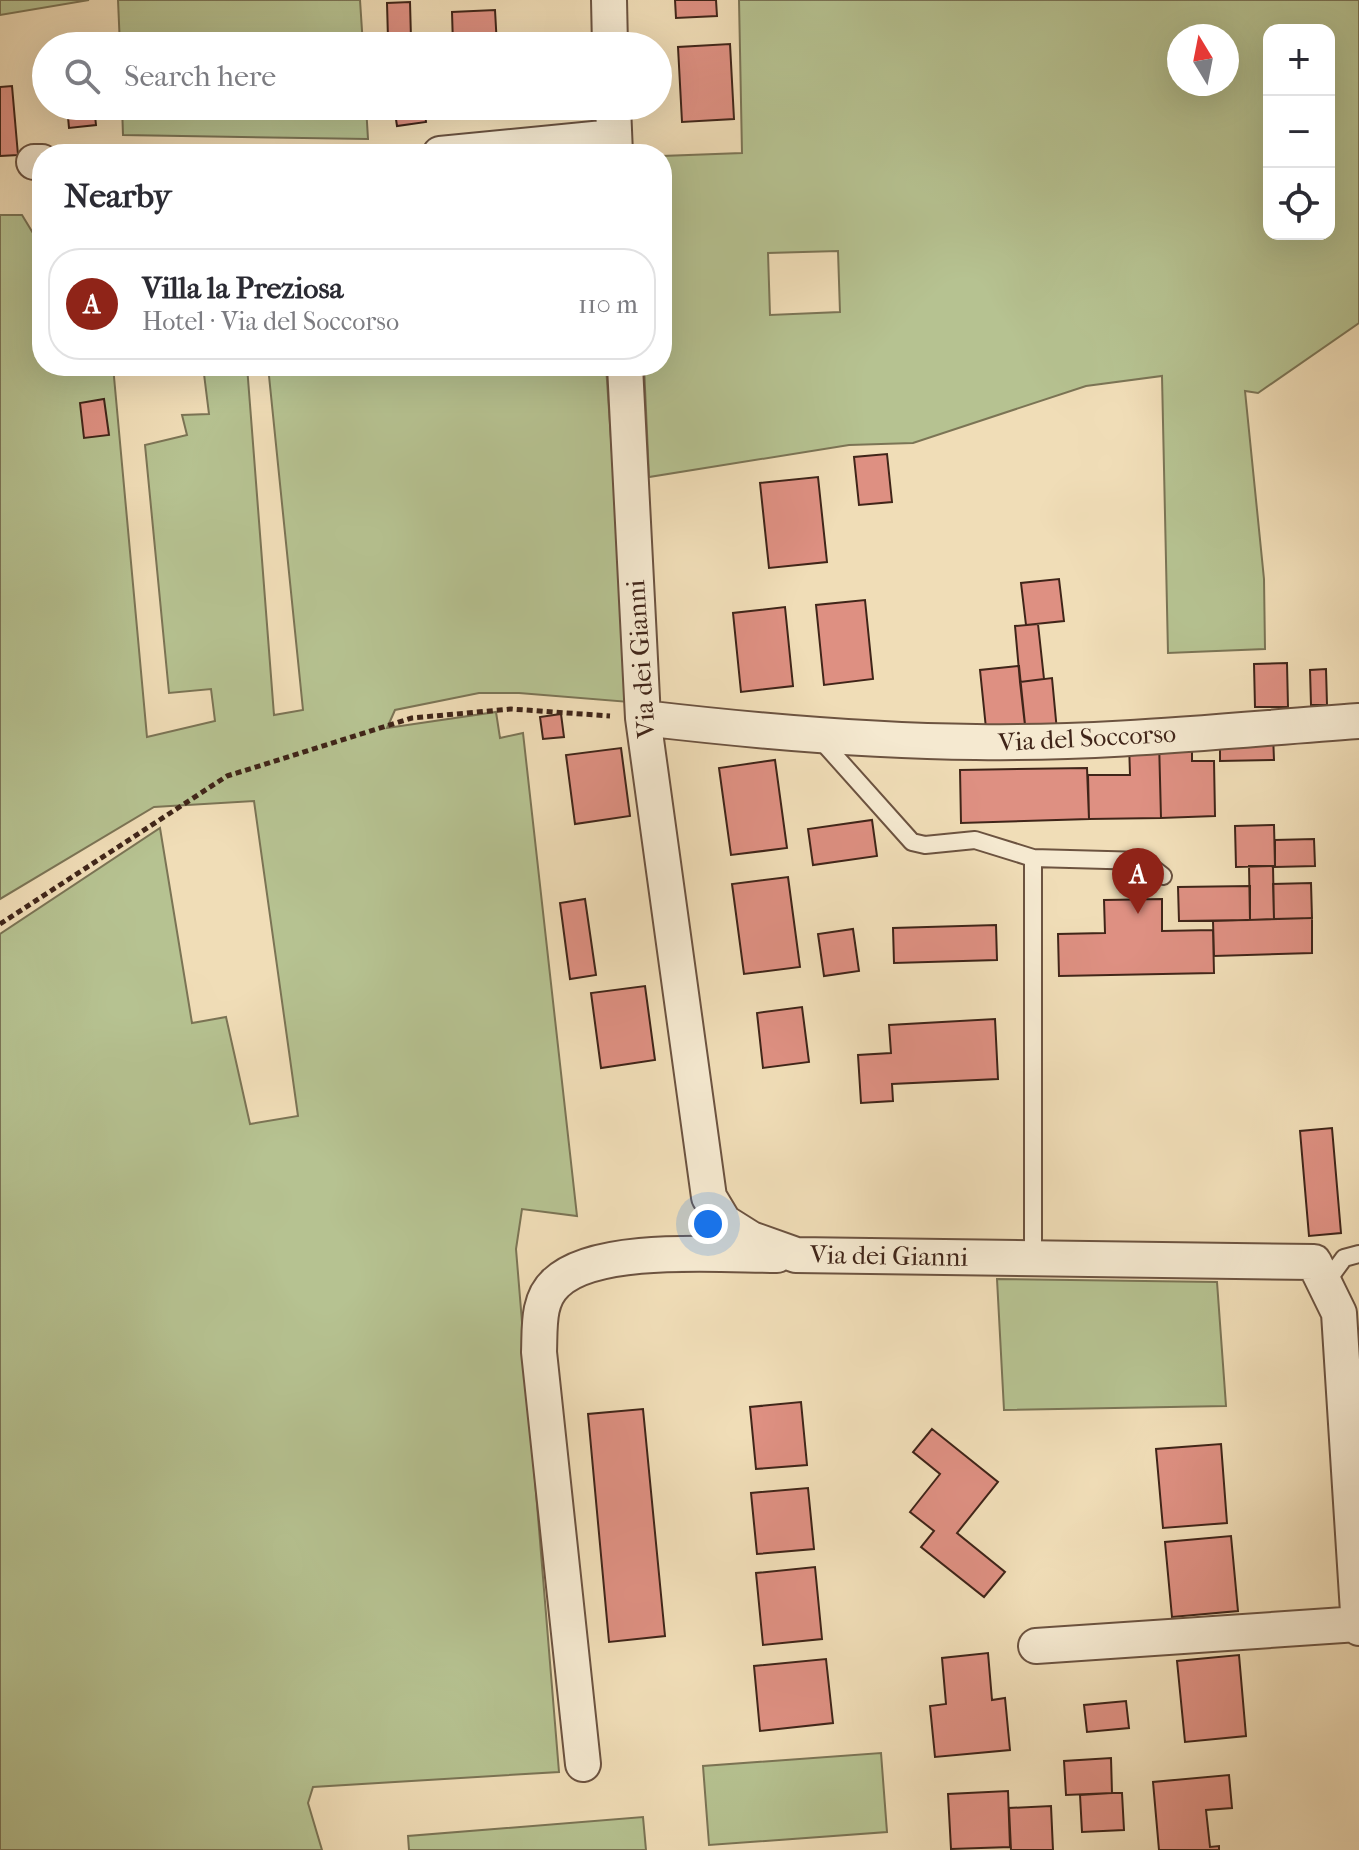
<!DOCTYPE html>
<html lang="en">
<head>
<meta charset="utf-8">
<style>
  :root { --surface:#fff; --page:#f2f2f3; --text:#2b2b33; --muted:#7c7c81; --line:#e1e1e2; --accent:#8f2418 }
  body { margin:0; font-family:"IM FELL French Canon",serif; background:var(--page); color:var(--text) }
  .controls { position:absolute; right:24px; top:24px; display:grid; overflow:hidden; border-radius:16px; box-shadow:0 8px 32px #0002 }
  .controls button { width:72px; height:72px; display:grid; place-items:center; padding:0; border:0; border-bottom:2px solid var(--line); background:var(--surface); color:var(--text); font:40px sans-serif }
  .compass { position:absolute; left:1167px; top:24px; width:72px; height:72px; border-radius:50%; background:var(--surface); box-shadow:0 8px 32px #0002; rotate:350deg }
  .you { position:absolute; left:708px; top:1224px; width:28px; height:28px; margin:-20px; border:6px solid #fff; border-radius:50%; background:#1a73e8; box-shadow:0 0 0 12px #1a73e833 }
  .badge { display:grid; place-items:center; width:52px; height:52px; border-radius:50%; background:var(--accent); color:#fff; font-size:26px; font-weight:700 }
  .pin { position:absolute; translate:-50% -66px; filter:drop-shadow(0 2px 4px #0008) }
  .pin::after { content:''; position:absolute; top:42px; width:28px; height:24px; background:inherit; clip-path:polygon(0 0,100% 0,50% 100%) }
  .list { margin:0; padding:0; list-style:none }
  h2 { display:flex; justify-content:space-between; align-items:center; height:104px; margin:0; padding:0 32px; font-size:34px }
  h2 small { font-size:26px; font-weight:400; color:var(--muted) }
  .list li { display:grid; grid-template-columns:52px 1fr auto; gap:24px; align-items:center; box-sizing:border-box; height:112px; margin:0 16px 16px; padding:0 16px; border:2px solid var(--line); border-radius:32px }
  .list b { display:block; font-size:30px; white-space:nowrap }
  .list p { margin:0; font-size:26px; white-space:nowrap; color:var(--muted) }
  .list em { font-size:26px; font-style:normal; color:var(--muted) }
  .icon { flex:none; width:44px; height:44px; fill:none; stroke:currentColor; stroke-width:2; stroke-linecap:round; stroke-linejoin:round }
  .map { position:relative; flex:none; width:1359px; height:1850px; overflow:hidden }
  .search { position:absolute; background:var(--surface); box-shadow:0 8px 32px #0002; left:32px; top:32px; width:640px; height:88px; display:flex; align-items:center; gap:20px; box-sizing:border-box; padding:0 28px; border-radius:44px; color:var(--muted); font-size:30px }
  .panel { position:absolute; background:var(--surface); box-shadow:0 8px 32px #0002; left:32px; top:144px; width:640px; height:232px; border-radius:32px }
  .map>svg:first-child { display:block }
  .green { fill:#b6c291; stroke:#7b7455; stroke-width:2; fill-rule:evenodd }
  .building { fill:#de9082; stroke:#402519; stroke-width:2 }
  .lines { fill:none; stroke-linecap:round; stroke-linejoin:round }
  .service-casing { stroke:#6c5340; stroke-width:20 }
  .minor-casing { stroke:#6c5340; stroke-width:38 }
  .path { stroke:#402519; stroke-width:5; stroke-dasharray:6 4; stroke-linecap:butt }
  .service { stroke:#f5e9d0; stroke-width:16 }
  .minor { stroke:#f5e9d0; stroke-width:34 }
  .labels { text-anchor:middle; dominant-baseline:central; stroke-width:7; stroke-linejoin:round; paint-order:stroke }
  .street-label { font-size:26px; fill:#402519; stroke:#f5e9d0 }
</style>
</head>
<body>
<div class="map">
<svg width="1359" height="1850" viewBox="0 0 1359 1850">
  <rect width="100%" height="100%" fill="#f0ddb7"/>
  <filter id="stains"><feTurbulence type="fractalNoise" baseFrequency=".0025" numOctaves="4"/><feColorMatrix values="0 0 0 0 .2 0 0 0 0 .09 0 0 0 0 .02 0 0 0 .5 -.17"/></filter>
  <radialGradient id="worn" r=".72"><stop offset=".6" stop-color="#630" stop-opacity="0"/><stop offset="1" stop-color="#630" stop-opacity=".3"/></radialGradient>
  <path class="green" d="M0,0h89l-89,15z
    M118,0h242l3,46h-243z
    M739,0h620v323l-101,70 -13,-2 19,188 1,70 -97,4 -6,-277 -76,10 -173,57 -64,2 -200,32 -5,-111h18v-210l80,-3zM1269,30h60v204h-60zM1179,36h48v48h-48zM838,251l2,61 -70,3 -2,-62z
    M122,106h244l2,33 -245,-4z
    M0,215h22l20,33v118h71l34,371 68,-16 -4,-32 -42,4 -24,-248 42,-10 -5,-20 27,-1 -6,-48h44l27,349 29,-5 -35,-344h338l23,336 -110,-9h-40l-84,17 -8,18 109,-16 4,26 23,-5 54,483 -55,-7 -6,40 43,523 -246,15 -5,16 14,47h-322v-916l160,-106 32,195 34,-6 24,107 48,-8 -44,-315 -100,6 -154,92z
    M997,1279l220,3 9,124 -222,4z
    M881,1753l6,79 -178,13 -6,-79z
    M643,1817l3,33h-237l-1,-14z"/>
  <path class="building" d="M675,0h41l1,16 -41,2z
    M410,2l1,37h-23l-1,-36z
    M495,10l2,36 -44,-1 -1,-33z
    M730,44l4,75 -52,3 -4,-75z
    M12,86l6,69 -18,1v-69z
    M67,106h27l2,19 -27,3z
    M394,106h30l2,16 -29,4z
    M104,399l5,36 -25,3 -4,-35z
    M887,454l5,48 -33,3 -5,-48z
    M818,477l9,85 -58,6 -9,-85z
    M1059,579l5,42 -38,4 -5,-42z
    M865,600l8,79 -49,6 -8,-80z
    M785,607l8,79 -52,6 -8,-79z
    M1038,624l6,55 -24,3 -5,-56z
    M1287,663l1,44h-33l-1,-43z
    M1019,666l7,68 -39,4 -7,-68z
    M1326,669l1,36h-16l-1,-35z
    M1052,678l5,53 -31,3 -6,-52z
    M561,714l3,23 -21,2 -3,-22z
    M1273,734l1,26 -54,1v-26z
    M1192,739v22h22l1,55 -54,2 -2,-78z
    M1159,741l2,77 -72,1 -1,-44h42l-1,-33z
    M621,748l9,68 -55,8 -9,-69z
    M775,760l12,88 -56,7 -12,-87z
    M1087,768l2,51 -128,4 -1,-53z
    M872,820l5,36 -64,9 -5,-36z
    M1274,825l1,41 -39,1 -1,-41z
    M1314,839l1,27 -40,1v-27z
    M1249,866h24l1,53 -24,1z
    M788,877l12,90 -56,7 -12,-90z
    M1311,883l1,35 -38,1 -1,-35z
    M1250,886v34l-71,1 -1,-34z
    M585,899l11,76 -26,4 -10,-76z
    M1162,899v32l51,-1 1,43 -155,3 -1,-42 47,-1 -1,-33z
    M1312,918v35l-98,3 -1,-35z
    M996,925l1,35 -103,3 -1,-35z
    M853,929l6,42 -35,5 -6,-42z
    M645,986l10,74 -54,8 -10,-75z
    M802,1007l7,55 -46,6 -6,-55z
    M995,1019l3,60 -106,5 1,17 -32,2 -3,-48 33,-2 -2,-28z
    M1332,1128l9,105 -32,3 -9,-105z
    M801,1402l6,63 -51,4 -6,-62z
    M643,1409l22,227 -56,6 -21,-228z
    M932,1429l66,53 -41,51 48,39 -21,25 -63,-50 13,-16 -24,-19 30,-38 -27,-22z
    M1221,1444l6,79 -64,5 -7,-79z
    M808,1488l6,61 -57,5 -6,-61z
    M1231,1536l7,75 -66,6 -7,-75z
    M815,1567l7,72 -59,6 -7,-72z
    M988,1653l4,47 13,-2 5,52 -75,7 -5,-51 16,-2 -4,-46z
    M1239,1655l7,81 -61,6 -8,-81z
    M826,1659l7,64 -73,8 -6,-65z
    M1126,1701l3,27 -42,4 -3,-27z
    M1111,1758l1,35 -46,2 -2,-34z
    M1229,1775l3,33 -26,2 4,37 9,-1v4h-60l-6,-68z
    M1008,1791l2,56 -59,2 -3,-55z
    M1112,1793h10l2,37 -42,2 -2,-37z
    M1051,1806l2,44h-42l-2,-42z"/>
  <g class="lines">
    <g class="service-casing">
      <path id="service" d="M819,738l93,104 13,3 50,-5 58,18 111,3 19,15
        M1033,1259v-401
        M1325,1284l19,-26 15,-4"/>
    </g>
    <g class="minor-casing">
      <path id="minor" d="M609,0l1,46
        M613,106l2,48
        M440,154l174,-17
        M34,162h8
        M625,366l18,352 66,479 15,25 27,17 45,16 518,7 25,51 20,315
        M643,718c111,13 222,23 333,24 128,2 256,-12 383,-21
        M1036,1646l323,-22
        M583,1764l-44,-412c1,-23 -2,-52 17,-69 40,-39 166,-28 221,-28"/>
    </g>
    <path class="path" d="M0,924l227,-148 185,-58 99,-9 99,7"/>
    <use href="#service" class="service"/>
    <use href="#minor" class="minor"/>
  </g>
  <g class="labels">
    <g class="street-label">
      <text transform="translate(641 659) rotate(-94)">Via dei Gianni</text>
      <text transform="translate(1087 738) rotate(-3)">Via del Soccorso</text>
      <text transform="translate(889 1256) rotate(1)">Via dei Gianni</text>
    </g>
  </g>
  <rect width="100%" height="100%" filter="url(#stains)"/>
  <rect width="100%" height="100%" fill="url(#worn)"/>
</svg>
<div class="controls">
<button>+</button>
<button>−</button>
<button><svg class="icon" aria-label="locate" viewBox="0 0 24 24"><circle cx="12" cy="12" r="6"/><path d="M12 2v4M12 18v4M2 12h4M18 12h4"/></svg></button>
</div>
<svg class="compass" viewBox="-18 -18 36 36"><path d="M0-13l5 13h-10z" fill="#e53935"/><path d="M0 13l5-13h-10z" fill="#7c7c81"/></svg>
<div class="you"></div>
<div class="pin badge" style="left:1138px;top:914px">A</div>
<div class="search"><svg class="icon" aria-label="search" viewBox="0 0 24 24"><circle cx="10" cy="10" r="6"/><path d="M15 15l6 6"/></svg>Search here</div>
<section class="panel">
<h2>Nearby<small></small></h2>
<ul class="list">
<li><span class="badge">A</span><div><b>Villa la Preziosa</b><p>Hotel · Via del Soccorso</p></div><em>110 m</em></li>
</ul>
</section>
</div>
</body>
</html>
